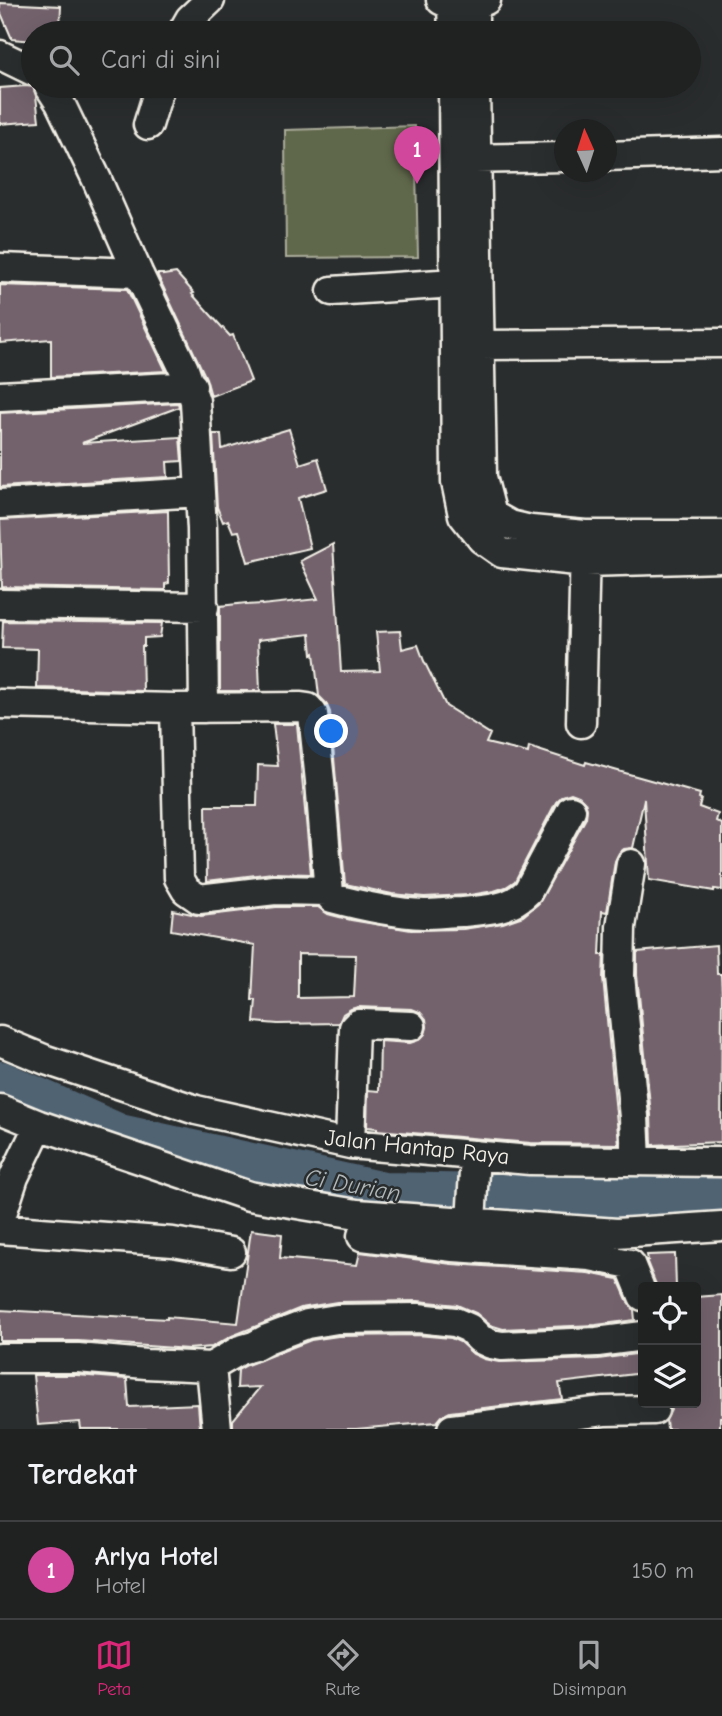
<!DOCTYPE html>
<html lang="id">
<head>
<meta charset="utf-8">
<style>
  :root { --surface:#202222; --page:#2d2f2f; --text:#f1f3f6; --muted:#a2a4a5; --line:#3d3f40; --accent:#db2777 }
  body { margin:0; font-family:"Comic Neue",sans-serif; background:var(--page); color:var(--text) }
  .controls { position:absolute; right:21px; bottom:21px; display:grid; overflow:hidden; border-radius:7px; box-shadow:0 7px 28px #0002 }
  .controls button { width:63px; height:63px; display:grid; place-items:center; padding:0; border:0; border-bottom:2px solid var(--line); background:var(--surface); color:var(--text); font:35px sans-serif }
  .compass { position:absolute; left:554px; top:119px; width:63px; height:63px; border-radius:50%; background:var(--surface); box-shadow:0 7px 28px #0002; rotate:357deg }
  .you { position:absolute; left:332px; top:732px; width:24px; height:24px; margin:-18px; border:5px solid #fff; border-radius:50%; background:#1a73e8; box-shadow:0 0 0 10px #1a73e833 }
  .badge { display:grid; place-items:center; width:46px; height:46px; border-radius:50%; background:var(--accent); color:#fff; font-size:23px; font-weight:700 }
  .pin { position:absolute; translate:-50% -58px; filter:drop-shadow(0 2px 4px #0008) }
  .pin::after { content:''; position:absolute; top:37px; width:24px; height:21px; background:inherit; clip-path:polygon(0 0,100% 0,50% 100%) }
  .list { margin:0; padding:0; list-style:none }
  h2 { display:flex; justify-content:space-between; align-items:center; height:91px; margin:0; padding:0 28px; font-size:30px }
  h2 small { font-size:23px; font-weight:400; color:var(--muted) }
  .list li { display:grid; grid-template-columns:46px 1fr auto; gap:21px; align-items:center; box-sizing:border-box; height:98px; padding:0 28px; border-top:2px solid var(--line) }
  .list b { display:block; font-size:26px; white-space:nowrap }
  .list p { margin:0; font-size:23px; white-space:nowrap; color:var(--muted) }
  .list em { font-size:23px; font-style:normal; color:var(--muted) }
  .icon { flex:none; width:38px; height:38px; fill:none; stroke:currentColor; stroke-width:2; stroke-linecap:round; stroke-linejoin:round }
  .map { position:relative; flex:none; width:722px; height:1429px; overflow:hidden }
  .search { position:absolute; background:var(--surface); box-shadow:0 7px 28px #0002; left:21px; right:21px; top:21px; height:77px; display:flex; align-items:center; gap:18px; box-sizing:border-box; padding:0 24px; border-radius:38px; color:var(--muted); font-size:26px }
  .sheet { height:189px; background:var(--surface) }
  nav { display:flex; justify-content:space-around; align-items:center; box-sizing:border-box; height:98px; border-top:2px solid var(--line); background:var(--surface); font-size:19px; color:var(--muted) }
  nav a { display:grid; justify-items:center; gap:4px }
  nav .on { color:var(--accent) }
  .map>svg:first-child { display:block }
  .green { fill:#61674c; stroke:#aaac9a; stroke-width:2 }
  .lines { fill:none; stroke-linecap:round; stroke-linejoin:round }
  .river { stroke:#506373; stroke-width:46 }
  .building { fill:#73626c; stroke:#f4f1e8; stroke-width:2; fill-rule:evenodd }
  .minor-casing { stroke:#f4f1e8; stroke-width:33 }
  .minor { stroke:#2a2d2e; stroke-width:28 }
  .labels { text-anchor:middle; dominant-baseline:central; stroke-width:5; stroke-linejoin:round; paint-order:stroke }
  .street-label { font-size:23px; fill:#f4f1e8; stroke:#2a2d2e }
  .water-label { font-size:24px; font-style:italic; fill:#b2b8b9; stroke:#2a2d2e }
</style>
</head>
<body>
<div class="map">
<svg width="722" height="1429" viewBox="0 0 722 1429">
  <rect width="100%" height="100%" fill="#2a2d2e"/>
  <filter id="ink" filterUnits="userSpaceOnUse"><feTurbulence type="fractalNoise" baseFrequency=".0143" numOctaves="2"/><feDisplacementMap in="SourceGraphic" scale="14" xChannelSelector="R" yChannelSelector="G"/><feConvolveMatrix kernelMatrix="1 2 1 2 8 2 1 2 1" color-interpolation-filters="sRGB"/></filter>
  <g filter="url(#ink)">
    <path class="green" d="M415,126l3,131 -132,1 -1,-128z"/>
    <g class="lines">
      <path class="river" d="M0,1084l119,53 264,58 339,6"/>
    </g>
    <path class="building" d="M0,3l61,3 -1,22 -6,-1 -1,6h-20v8l-21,-2 -12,-28z
      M26,86l7,1 3,9 3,25 -39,3v-36z
      M176,273l18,20 -2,1 38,42 3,-1 18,46 -40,15 -5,-18 -49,-104h6v1z
      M0,285l127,4 39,82 -115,6v-38l-51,4z
      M178,403l1,4 -97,36 98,-6 2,24 -15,1 1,15 -168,10v-74z
      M289,429l11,35 18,-6 9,31 -29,9 12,50 -62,14 -9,-31 -6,1 -5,-12 -5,2 -6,-15 -4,-73h8l1,15z
      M168,511l1,72 -4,1v6l-163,-3 -2,-67z
      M333,544l8,128 39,-1 -4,-39 24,-1 2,18 16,-4 6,16 22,45 44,28 -4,9 42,10 1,-6 56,18 1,-3 114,32 -1,4 2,1 -2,8 19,7 -2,7 6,3v66l-8,-1v2l-65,-11 -5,-81 -11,49 -9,1 -5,4 -4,8 -8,51 -5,-1 -2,44h4l-1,23 16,166 -88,-1 -154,-13v-2l-10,-1 1,-37 11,1 1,-50 30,2 9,-3 6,-6 2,-7 -1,-8 -6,-7 -8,-3 -54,-2 -7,2 -8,5 -4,9 -61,1 -24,-2 2,-22h-4l3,-55 -84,-15 2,-20 28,6 75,-9h42l10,7 23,6 60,10 52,-1 40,-6 20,-7 16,-13 47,-85 1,-9 -2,-7 -6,-6 -8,-3 -9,3 -6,6 -41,79 -9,6 -12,4 -24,4 -46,2 -32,-3 -47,-10 -15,-172 -4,-9 -7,-7 -5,-43 -2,1 -2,-20 -52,6 2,51h-40v-85l26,-3v2l16,-1v1l56,-6 -18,-38zM298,954l58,1 -2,42 -56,1z
      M3,621l159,2 -2,14 -16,1v8h-2l1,45 -106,-3 1,-39 -36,-1z
      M273,724h24l14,150 -38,-1 -66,8 -1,-75h51l1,-41 20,1z
      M716,945l1,29h4l1,20 -1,148 -69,3 -1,-30 -14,-140v-23z
      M251,1230l31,4 -2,24 77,7 3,-13 92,12 136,9 30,6 10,23 6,8 1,10 -39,5 -93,4 -13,-4 -14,-12 -19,-8 -39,-4 -81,1 -36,6 -69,28 -20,11 -24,2 -110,-8h-78v-31l167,9v-2l71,6z
      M675,1254l1,33h-19l-11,-27h2l-1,-5z
      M722,1295v122h-2v12h-53l-1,-9 5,-10 -2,-7h27v-106z
      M417,1335l34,3 9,4 13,12 11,5 15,3 99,-3 45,-6v20l-84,10 3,16 -112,13 -8,4 -5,6 -81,7h-123v-9l27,-33 -23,1 1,-18 9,-5 64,-25 27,-4z
      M33,1375h44l50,4 2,28 69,-3 2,25h-119l-1,-7 -42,3z"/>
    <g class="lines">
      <g class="minor-casing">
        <path id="minor" d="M441,0c18,10 27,9 45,0
          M452,6l1,27
          M474,6v27
          M182,33l8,-14 20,-19
          M0,55l33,16
          M49,86l11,17 37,77 41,93 46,96 11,32 7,128 2,179
          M453,86l3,396 7,33 19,24 20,14 84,9 136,-4
          M475,86l7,391 10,38 18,10 21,5 54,5h137
          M148,125l12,-39
          M606,156l116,-4
          M460,159l104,-2
          M0,268l138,5
          M332,291l123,-8
          M479,345l243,-2
          M0,396l192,-10
          M0,504l200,-12
          M0,604l204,3
          M0,704l175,4 126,-1 7,1 5,6 7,67 9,113 3,4c30,8 61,15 92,16 13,0 26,-2 38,-2 25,-2 49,-3 66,-21l43,-81
          M175,708l4,170 7,12 13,9 76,-9 53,1
          M581,723l4,-178
          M631,864l-10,63 -1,49 14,141 2,44
          M0,1041l46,19 150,50 154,34 180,16 192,2
          M0,1109l39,16 210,71 108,18 260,19 105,-7
          M350,1144l4,-116 4,-4h4l49,2
          M0,1220l14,-43 25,-52
          M471,1222l4,-67
          M0,1229l173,13 58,10
          M362,1236l91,11 137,9 40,8 13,32
          M0,1358h78l68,6 65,3 6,62
          M211,1367l29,-17 14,-4 13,-7 40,-15 30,-5 81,-1 37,4 14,6 11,11 11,5 11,2 95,-4 46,-6
          M452,1429l152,-18 50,-1"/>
      </g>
      <use href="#minor" class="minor"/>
    </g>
  </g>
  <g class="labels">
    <g class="street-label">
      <text transform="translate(417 1147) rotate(6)">Jalan Hantap Raya</text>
    </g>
    <g class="water-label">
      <text transform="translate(353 1185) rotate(10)">Ci Durian</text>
    </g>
  </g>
</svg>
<div class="controls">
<button><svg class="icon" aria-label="locate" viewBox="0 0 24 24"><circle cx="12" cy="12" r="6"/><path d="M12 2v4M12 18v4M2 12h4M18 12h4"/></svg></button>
<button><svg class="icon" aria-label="layers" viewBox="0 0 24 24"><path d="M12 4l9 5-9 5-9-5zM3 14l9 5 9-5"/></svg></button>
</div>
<svg class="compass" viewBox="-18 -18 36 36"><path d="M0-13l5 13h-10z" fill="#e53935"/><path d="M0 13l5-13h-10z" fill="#a2a4a5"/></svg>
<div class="you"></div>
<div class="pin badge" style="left:417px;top:184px;background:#d1479c">1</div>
<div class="search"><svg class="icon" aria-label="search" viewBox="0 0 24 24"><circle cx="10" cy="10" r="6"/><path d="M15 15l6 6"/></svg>Cari di sini</div>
</div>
<section class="sheet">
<h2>Terdekat<small></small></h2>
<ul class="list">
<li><span class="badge" style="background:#d1479c">1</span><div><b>Arlya Hotel</b><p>Hotel</p></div><em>150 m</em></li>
</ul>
</section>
<nav>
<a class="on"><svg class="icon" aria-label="map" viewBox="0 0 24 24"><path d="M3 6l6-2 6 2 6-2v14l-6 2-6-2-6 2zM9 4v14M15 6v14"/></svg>Peta</a>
<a><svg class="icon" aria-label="directions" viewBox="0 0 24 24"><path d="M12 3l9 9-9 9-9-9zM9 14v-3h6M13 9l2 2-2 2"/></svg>Rute</a>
<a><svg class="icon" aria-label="saved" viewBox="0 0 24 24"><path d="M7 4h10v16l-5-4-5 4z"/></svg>Disimpan</a>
</nav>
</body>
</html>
